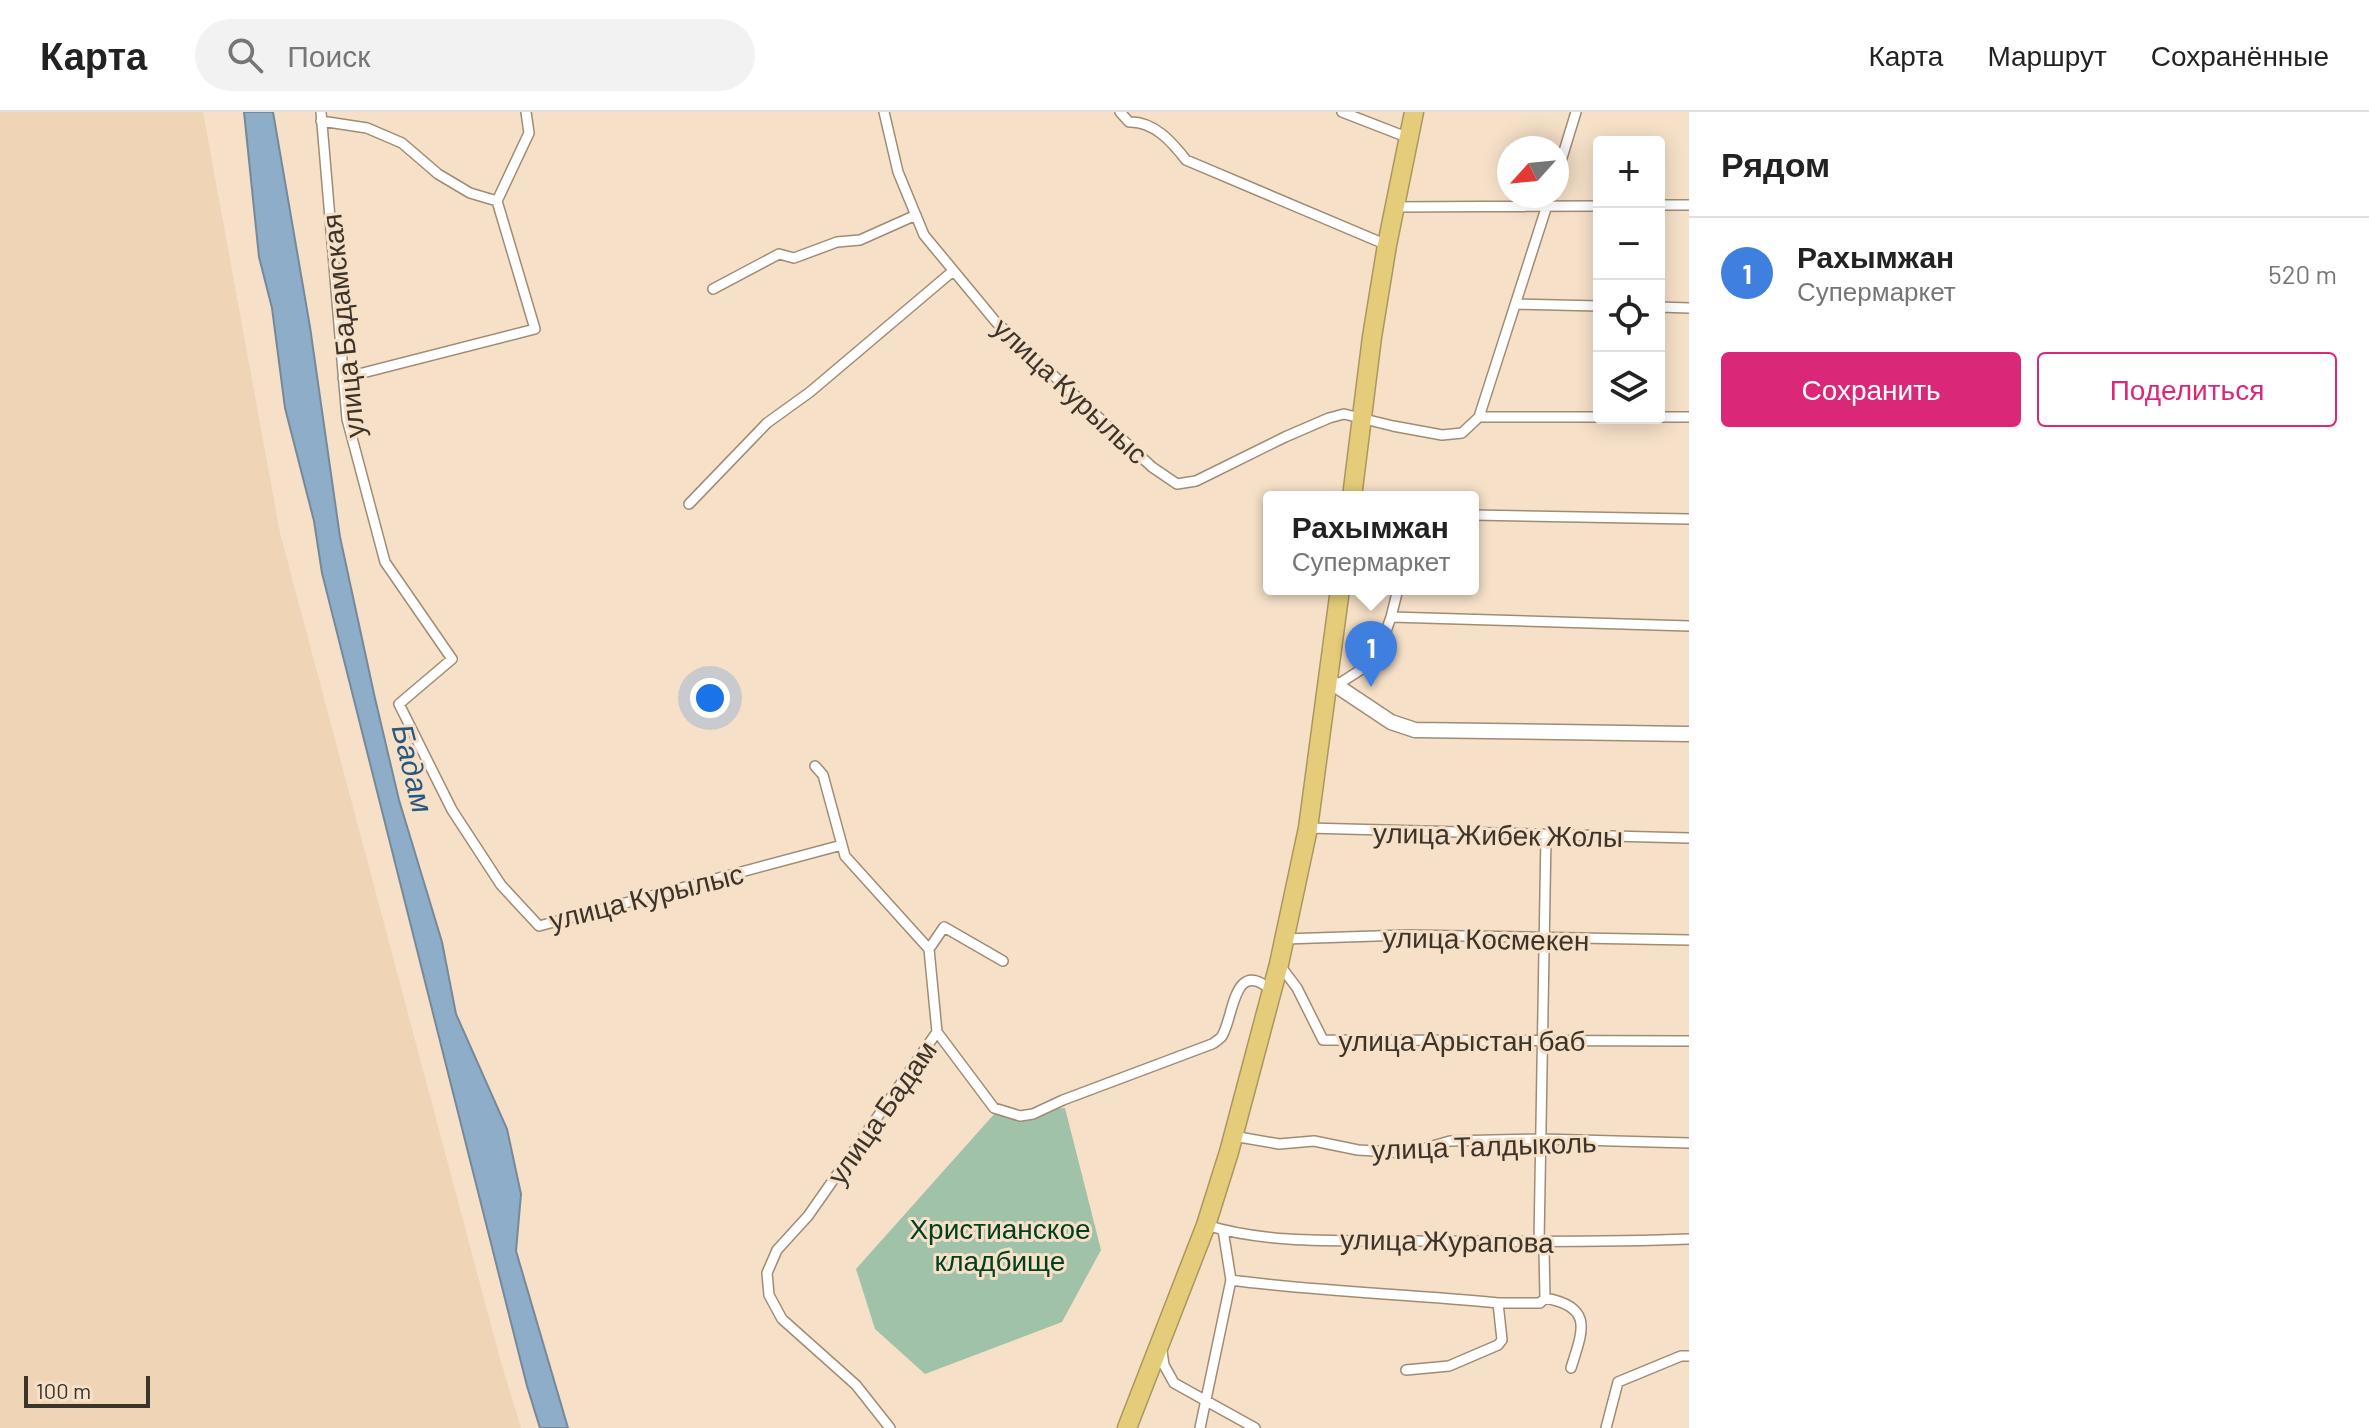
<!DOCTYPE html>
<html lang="ru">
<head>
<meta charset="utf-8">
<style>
  :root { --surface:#fff; --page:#f2f2f2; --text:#222; --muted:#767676; --line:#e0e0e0; --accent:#db2777 }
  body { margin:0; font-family:Barlow,sans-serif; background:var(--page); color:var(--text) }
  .controls { position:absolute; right:24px; top:24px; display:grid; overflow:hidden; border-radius:8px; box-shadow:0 4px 20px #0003 }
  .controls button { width:72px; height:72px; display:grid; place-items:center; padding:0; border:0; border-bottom:2px solid var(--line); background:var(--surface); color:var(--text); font:40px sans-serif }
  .compass { position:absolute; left:1497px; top:24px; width:72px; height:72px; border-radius:50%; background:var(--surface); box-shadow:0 4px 20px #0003; rotate:243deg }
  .scale { position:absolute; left:24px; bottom:20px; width:126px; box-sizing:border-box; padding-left:8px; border:4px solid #3c342a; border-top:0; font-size:22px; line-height:28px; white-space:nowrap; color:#3c342a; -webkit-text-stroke:6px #f6e0c8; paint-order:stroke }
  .you { position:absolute; left:710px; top:586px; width:28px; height:28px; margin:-20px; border:6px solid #fff; border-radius:50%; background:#1a73e8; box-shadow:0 0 0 12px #1a73e833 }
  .badge { display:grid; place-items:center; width:52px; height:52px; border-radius:50%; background:var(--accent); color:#fff; font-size:26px; font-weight:700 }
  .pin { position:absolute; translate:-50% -66px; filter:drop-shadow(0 2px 4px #0008) }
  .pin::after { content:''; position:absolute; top:42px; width:28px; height:24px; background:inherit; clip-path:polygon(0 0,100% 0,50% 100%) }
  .popup { position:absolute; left:1263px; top:379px; width:216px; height:104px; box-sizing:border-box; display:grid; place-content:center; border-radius:8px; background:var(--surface); filter:drop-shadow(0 2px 6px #0005); font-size:26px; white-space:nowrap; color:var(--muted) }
  .popup b { font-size:30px; color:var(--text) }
  .popup::after { content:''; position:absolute; left:50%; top:100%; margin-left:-16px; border:16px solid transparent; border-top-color:var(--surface) }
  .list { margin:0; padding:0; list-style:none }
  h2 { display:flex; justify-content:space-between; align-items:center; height:104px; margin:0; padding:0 32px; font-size:34px }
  h2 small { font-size:26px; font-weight:400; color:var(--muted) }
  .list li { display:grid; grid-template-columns:52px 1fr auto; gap:24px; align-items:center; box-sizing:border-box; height:112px; padding:0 32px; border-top:2px solid var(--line) }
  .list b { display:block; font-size:30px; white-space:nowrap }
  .list p { margin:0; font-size:26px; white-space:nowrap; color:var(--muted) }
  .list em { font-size:26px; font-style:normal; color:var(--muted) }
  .actions { display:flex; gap:16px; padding:24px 32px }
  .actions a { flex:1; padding:18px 0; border:2px solid var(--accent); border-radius:8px; text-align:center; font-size:28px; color:var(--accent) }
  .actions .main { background:var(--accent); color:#fff }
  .icon { flex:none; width:44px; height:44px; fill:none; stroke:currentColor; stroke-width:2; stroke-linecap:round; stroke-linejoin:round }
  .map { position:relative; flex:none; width:1689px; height:1316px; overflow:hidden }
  header { display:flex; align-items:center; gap:48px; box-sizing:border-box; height:112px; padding:0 40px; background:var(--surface); border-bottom:2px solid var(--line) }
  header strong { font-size:38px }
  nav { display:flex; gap:44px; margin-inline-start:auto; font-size:28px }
  .search { width:560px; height:72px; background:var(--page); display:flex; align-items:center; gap:20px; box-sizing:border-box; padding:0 28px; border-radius:44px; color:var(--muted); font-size:30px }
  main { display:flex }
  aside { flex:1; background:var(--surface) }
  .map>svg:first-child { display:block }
  .built { fill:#efd4b6 }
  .green { fill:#9fc2a9 }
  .water { fill:#8eadc9; stroke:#758999; stroke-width:2 }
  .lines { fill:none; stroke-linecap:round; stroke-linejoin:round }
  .street-casing { stroke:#a08b75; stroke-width:12 }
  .secondary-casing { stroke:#a08b75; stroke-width:17 }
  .highway-casing { stroke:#aa975e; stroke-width:21 }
  .street { stroke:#fff; stroke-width:9 }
  .secondary { stroke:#fff; stroke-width:14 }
  .highway { stroke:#e5cc7a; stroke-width:18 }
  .labels { text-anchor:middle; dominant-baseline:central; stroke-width:6; stroke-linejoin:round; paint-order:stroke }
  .street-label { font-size:28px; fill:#3c342a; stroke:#f6e0c8 }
  .park-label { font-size:28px; fill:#004020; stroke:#f6e0c8 }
  .water-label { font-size:30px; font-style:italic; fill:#27577f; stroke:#f6e0c8 }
</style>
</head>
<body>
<header>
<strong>Карта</strong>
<div class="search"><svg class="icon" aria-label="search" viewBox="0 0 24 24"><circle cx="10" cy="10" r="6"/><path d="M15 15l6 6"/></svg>Поиск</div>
<nav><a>Карта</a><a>Маршрут</a><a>Сохранённые</a></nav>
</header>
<main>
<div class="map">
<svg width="1689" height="1316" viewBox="0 0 1689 1316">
  <rect width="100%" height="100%" fill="#f6e0c8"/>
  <path class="built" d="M0,0h203l77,421 220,826 21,69h-521z"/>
  <path class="green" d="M1065,996l36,142 -39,72 -137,52 -50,-45 -19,-60 140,-157z"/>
  <path class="water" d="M244,0h29l37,215 30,210 34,157 25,106 43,142 14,72 51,115 14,65 -5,57 52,177h-28l-13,-42 -205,-813 -8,-52 -29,-113 -13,-100 -13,-51z"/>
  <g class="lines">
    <g class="street-casing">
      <path id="street" d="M321,0l26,307 38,143 67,97 -53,45 53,106 49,75 38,41 303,-81
        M884,0l14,60 26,63 72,87 156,145 25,17 19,-3 89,-44 44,-19 15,-4 49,12 49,9 20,-2 17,-16 71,-221
        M1120,0l9,10c25,-1 43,20 57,38l201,85
        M1342,0l67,26
        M321,9l46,7 35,15 36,31 32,19 27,8 38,128 -192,49
        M1557,62l19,-62
        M497,89l32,-68 -3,-21
        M1659,93h30
        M1395,95l204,-1
        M713,177l66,-35 15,4 43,-16 23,-2 56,-25
        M1517,192l82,2
        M1659,195l30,1
        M1479,305h120
        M1659,305h30
        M689,392l78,-81 43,-31 143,-121
        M1473,403l216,4
        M1391,505l298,9
        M1337,573l39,-25 15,-43 7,-28
        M815,654l8,9 22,81 84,93 8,83 -129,184 -31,34 -10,23 2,22 13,24 74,66 34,43
        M1308,716l381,10
        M1284,827l122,-4 283,5
        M929,837l15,-22 59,34
        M1279,852l18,24 26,52 366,1
        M937,920l57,76 26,8 13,-2 30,-14 149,-56c2,-1 9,-6 10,-8 12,-19 11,-80 50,-45
        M1233,1024l46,8 35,-3 44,9 50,3 42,-12 91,-2 148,4
        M1206,1113c64,20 141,15 207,16 92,0 184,2 276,-2
        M1223,1118l8,50
        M1545,1186c50,9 37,34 26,70
        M1162,1239l2,14 10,18 81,45
        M1406,1258l43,-4 49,-21 4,-5 -4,-37h42l5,-5 -1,-48 -5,-8 7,-407
        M1200,1316l31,-148c89,12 178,14 267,23
        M1606,1316l12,-46 63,-26h8"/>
    </g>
    <g class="secondary-casing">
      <path id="secondary" d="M1328,568l63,42 24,8 274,4"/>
    </g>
    <g class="highway-casing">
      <path id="highway" d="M1352,385l20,-160 15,-92 27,-133
        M1127,1316l79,-203 23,-73 50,-188 29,-136 32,-239"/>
    </g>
    <use href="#street" class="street"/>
    <use href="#secondary" class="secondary"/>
    <use href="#highway" class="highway"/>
  </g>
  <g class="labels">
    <g class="street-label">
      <text transform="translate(342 214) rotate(-96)">улица Бадамская</text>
      <text transform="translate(1071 278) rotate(43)">улица Курылыс</text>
      <text transform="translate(1498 722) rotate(1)">улица Жибек Жолы</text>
      <text transform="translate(646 784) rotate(-14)">улица Курылыс</text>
      <text transform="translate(1486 826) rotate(1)">улица Космекен</text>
      <text x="1462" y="928">улица Арыстан баб</text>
      <text transform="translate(881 1000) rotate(-55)">улица Бадам</text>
      <text transform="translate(1484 1033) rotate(-2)">улица Талдыколь</text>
      <text transform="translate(1447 1128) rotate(1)">улица Журапова</text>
    </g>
    <g class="park-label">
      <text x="1000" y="1116">Христианское<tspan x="1000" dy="32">кладбище</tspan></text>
    </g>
    <g class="water-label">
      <text transform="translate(414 656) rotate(76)">Бадам</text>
    </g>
  </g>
</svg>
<div class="controls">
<button>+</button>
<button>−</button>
<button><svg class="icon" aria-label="locate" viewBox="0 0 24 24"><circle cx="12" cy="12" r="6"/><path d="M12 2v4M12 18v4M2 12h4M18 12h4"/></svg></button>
<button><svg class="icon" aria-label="layers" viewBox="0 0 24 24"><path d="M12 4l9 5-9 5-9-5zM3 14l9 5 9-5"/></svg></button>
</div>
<svg class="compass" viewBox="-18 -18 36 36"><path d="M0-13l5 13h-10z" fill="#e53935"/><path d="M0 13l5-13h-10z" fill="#767676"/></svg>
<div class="scale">100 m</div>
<div class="you"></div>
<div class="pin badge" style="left:1371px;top:575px;background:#3f7fe0">1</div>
<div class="popup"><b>Рахымжан</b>Супермаркет</div>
</div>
<aside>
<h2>Рядом<small></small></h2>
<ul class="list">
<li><span class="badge" style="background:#3f7fe0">1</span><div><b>Рахымжан</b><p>Супермаркет</p></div><em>520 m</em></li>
</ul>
<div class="actions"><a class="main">Сохранить</a><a>Поделиться</a></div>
</aside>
</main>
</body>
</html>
